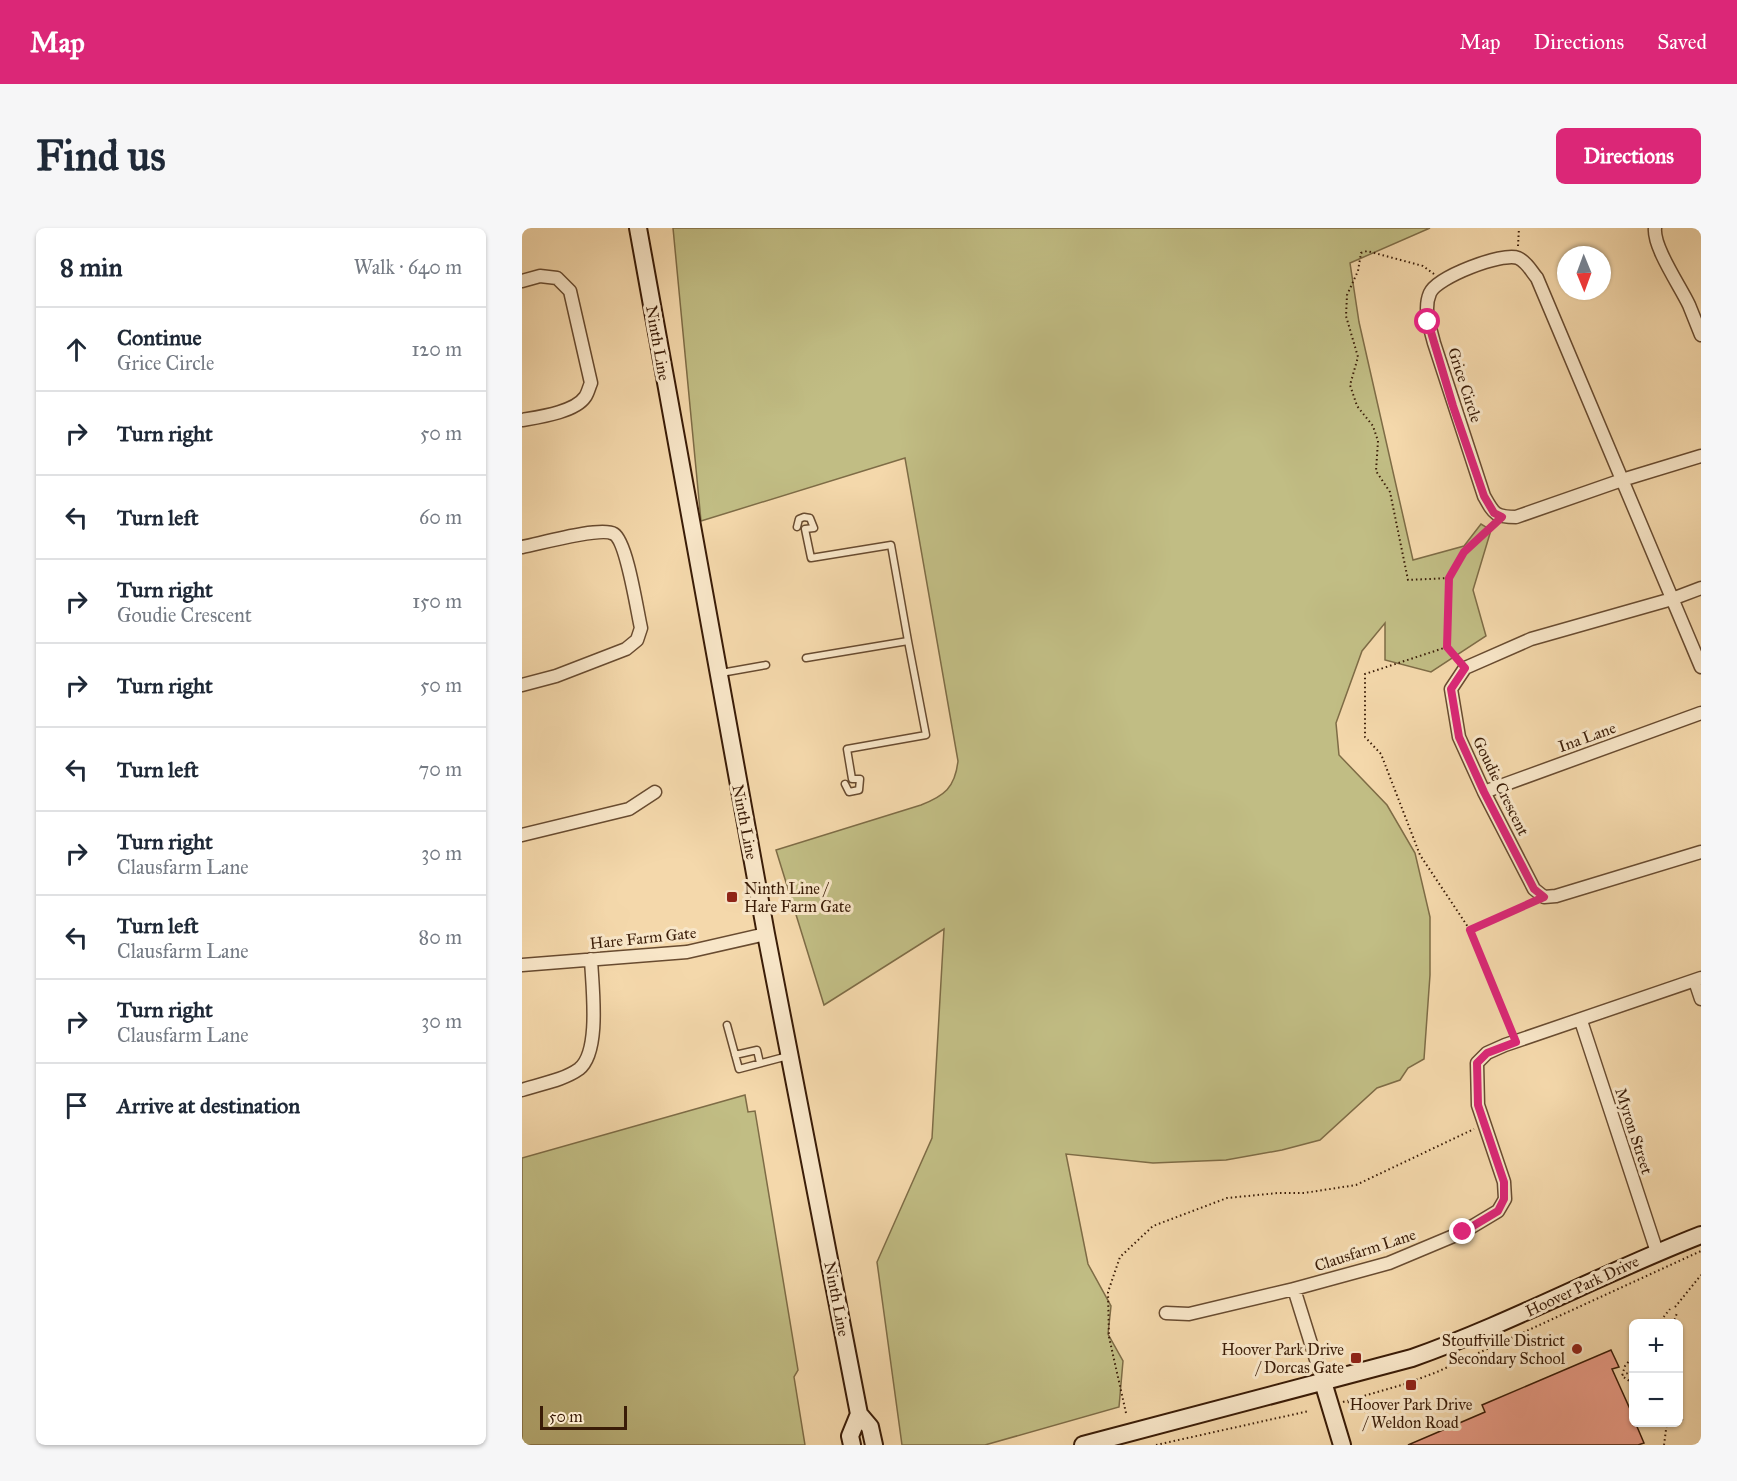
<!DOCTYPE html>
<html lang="en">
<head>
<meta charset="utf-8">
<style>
  :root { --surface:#fff; --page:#f6f6f7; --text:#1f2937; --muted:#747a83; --line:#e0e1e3; --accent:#db2777 }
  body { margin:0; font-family:"IM FELL Great Primer",serif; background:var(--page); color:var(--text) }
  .controls { position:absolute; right:18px; bottom:18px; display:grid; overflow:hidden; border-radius:9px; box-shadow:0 2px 4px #0004 }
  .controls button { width:54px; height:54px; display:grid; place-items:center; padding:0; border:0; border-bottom:2px solid var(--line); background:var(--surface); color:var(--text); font:30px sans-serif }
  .compass { position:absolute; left:1035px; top:18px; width:54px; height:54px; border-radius:50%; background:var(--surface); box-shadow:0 2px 4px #0004; rotate:179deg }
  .scale { position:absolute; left:18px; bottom:15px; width:87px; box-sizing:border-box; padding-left:6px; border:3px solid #3a1c07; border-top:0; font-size:16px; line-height:21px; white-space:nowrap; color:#3a1c07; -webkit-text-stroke:4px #f8e6c8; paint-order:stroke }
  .stop { position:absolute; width:18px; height:18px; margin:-14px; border:4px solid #db2777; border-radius:50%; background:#fff }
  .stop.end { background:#db2777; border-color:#fff; box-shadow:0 2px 6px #0008 }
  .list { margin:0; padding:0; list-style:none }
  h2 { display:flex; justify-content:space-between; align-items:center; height:78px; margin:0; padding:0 24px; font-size:26px }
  h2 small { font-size:20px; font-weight:400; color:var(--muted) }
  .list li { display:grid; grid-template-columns:39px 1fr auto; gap:18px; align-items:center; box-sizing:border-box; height:84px; padding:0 24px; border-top:2px solid var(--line) }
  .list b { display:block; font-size:22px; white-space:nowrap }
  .list p { margin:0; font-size:20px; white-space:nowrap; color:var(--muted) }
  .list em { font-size:20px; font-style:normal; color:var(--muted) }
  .icon { flex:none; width:33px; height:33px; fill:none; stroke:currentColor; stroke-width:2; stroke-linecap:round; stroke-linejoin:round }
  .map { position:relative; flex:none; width:1179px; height:1217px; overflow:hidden; border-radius:9px }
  header { display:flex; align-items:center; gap:36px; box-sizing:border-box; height:84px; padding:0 30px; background:var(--accent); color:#fff }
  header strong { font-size:28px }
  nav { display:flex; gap:33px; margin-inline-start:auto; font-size:21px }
  .intro { display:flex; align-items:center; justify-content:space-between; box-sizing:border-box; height:144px; padding:0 36px }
  h1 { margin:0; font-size:42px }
  .button { padding:15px 27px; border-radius:9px; background:var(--accent); color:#fff; font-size:21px; font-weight:700 }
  main { display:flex; gap:36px; padding:0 36px }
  aside { flex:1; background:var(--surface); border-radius:9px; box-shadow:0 2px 4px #0004 }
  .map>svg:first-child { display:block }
  .green { fill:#c1bd84; stroke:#7e6c46; stroke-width:1.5 }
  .building { fill:#e99b86; stroke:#3a1c07; stroke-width:1.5 }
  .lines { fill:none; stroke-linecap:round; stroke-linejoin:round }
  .lane-casing { stroke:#684b30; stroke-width:9 }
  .street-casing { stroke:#684b30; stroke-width:15 }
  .secondary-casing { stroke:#3a1c07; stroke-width:20 }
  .path { stroke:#3a1c07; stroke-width:2; stroke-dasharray:1.5 3; stroke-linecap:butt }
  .lane { stroke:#f8e6c8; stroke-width:6 }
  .street { stroke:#f8e6c8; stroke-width:12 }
  .secondary { stroke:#f8e6c8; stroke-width:16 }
  .route { stroke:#db2777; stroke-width:8 }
  .poi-dot { fill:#8f2418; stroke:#f8e6c8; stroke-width:2 }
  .labels { text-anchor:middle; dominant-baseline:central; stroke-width:6; stroke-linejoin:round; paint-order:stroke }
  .street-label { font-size:16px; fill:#3a1c07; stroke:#f8e6c8 }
  .poi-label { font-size:16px; fill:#3a1c07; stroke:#f8e6c8; text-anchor:end }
</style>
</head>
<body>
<header>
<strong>Map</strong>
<nav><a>Map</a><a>Directions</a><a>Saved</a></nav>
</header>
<div class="intro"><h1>Find us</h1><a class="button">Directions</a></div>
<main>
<aside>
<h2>8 min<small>Walk · 640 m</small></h2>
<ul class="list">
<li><svg class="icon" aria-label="ahead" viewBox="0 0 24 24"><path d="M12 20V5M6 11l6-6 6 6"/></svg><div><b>Continue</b><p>Grice Circle</p></div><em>120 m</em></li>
<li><svg class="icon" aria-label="right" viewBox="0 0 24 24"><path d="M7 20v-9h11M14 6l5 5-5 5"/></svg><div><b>Turn right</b></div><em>50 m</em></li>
<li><svg class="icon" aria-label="left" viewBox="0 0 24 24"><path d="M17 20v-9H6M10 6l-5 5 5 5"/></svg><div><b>Turn left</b></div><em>60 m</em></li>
<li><svg class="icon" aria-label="right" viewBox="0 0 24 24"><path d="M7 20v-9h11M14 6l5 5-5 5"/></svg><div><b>Turn right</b><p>Goudie Crescent</p></div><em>150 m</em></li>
<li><svg class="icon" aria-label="right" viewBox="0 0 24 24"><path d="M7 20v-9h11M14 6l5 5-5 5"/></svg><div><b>Turn right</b></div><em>50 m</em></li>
<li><svg class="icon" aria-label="left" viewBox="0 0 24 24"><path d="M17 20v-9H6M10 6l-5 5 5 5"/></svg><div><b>Turn left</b></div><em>70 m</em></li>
<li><svg class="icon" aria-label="right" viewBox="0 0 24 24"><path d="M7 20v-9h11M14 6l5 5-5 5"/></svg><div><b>Turn right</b><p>Clausfarm Lane</p></div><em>30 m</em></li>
<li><svg class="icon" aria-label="left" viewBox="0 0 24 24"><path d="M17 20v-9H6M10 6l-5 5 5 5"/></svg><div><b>Turn left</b><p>Clausfarm Lane</p></div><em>80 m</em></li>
<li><svg class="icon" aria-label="right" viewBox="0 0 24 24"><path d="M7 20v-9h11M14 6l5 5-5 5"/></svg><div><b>Turn right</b><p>Clausfarm Lane</p></div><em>30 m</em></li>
<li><svg class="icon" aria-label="arrive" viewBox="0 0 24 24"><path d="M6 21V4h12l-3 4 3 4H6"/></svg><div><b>Arrive at destination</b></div></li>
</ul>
</aside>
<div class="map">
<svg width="1179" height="1217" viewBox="0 0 1179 1217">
  <rect width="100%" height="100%" fill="#f4d8ab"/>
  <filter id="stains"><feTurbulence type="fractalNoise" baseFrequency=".00333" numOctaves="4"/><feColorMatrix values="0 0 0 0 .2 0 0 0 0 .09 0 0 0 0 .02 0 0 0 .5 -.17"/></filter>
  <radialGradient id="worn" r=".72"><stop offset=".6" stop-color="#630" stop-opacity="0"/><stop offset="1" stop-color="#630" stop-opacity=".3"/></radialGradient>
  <path class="green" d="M151,0h757l-80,35 9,59 54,238 51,-14 17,-22 10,6 -18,60 13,46 -55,36 -46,-12v-37l-23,28 -26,72 3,32 48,50 28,48 15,64v58l-6,84 -16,9 -8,12 -23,8 -57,52 -38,10 -56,10 -73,3 -87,-9 22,110 23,42 -3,28 15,27 -4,46 -134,38h-83l-25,-183 55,-124 12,-209 -120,76 -48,-155 145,-45c23,-9 34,-17 37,-44l-53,-303 -204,63z
    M223,867l3,17 7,-1 43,259 -4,7 11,68h-283v-287z"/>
  <path class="building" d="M1089,1122l8,17 -7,2 22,49v4h1l9,21 -6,2h-230l77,-33 -3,-7z"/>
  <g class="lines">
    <g class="lane-casing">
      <path id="lane" d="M275,299l2,-8 5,-2 6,1 4,10 -9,1 6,29 80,-13 17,96 -102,17
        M199,445l45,-8
        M323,556l4,8 10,-2 1,-11h-8l-5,-30 79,-14 -18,-94
        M205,797l12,44 49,-13
        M213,827l22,-5 3,13"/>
    </g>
    <g class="street-casing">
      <path id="street" d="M1133,0c-2,19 25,58 34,77 4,10 8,20 12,30
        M0,53l18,-5 17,2 13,13 21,92c-2,4 -3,10 -6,14 -10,15 -46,20 -63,23
        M1179,228l-79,24 -106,37c-21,0 -22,-3 -32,-21l-50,-153c-4,-16 -11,-34 -4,-50 7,-16 72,-41 88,-35 9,4 13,13 19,20 55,130 109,260 164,389
        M0,319c17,-3 79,-21 92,-13 13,8 23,77 27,94l-4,12 -11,9 -70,27 -34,9
        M1179,360l-29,11 -141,40 -66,29 -14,21 8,48 25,55 50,97 10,8 12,-1 145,-44
        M962,564l217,-79
        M0,607l107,-26 26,-17
        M0,737l165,-13 79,-18
        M1173,753l6,18
        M1059,793l76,231
        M0,862c18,-6 42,-10 57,-21 22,-17 13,-84 12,-110
        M772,1061l29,93
        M644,1085l23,1 105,-25 95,-26 74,-31 35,-21 7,-12 -1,-17 -26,-77 -1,-42 10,-10 18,-8 196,-67"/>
    </g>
    <g class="secondary-casing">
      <path id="secondary" d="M116,0l128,706 93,480 11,13 4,18
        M801,1154l19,63
        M330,1217l-2,-9 9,-22
        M561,1217l329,-87c99,-35 191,-85 289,-123"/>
    </g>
    <path class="path" d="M996,18l1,-18
      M912,46l-11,-8 -56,-15 -6,2 -3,18 -11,24 -1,21 12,41 -8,28 7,21 16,20 5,15 -2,30 14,21 18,88 41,-2
      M925,419l-82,27v63l16,17 39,101 50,75 41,101
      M935,431l-10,-12 2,-69 15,-26 31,-28
      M948,702l61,-27
      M1153,1079l26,-32
      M1136,1096l12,-15
      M1151,1096l4,-11
      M1112,1127l-9,11 -3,10 12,8
      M1100,1147l12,-4
      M821,1174l62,-18 32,-12 264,-121
      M826,1174l50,28
      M604,1185l-17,-76 -1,-45 12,-35 33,-31 74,-28 51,-5h26l52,-8 118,-56
      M1156,1189l7,5
      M634,1217l153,-34
      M1142,1217l3,-23"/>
    <use href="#lane" class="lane"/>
    <use href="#street" class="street"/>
    <use href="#secondary" class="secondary"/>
  </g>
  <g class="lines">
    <path class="route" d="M906,94l25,84 31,90 10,17 8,4 -38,35 -15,26 -2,69 18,21 -14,21 8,48 25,55 50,97 10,8 -74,33 46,112 -29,11 -10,10 1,42 26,77v17l-6,12 -35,21"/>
  </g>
  <g class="poi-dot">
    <rect x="204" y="663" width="12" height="12" rx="3"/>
    <circle cx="1055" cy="1121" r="6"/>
    <rect x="828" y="1124" width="12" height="12" rx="3"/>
    <rect x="883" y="1151" width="12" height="12" rx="3"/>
  </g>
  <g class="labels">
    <g class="street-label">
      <text transform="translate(136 115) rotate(80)">Ninth Line</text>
      <text transform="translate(943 157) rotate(72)">Grice Circle</text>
      <text transform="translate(1065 509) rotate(-20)">Ina Lane</text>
      <text transform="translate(979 558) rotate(64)">Goudie Crescent</text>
      <text transform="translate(223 594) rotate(79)">Ninth Line</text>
      <text transform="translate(121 710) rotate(-6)">Hare Farm Gate</text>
      <text transform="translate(1112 903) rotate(72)">Myron Street</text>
      <text transform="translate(843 1022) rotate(-18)">Clausfarm Lane</text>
      <text transform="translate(1060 1058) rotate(-25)">Hoover Park Drive</text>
      <text transform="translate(315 1071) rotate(79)">Ninth Line</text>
    </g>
    <g class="poi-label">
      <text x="222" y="660" text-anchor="start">Ninth Line /<tspan x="222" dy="18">Hare Farm Gate</tspan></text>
      <text x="1043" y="1112">Stouffville District<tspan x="1043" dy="18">Secondary School</tspan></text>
      <text x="822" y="1121">Hoover Park Drive<tspan x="822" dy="18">/ Dorcas Gate</tspan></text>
      <text x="889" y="1176" text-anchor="middle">Hoover Park Drive<tspan x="889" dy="18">/ Weldon Road</tspan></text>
    </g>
  </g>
  <rect width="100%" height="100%" filter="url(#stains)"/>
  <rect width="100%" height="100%" fill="url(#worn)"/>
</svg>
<div class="controls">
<button>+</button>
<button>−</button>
</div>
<svg class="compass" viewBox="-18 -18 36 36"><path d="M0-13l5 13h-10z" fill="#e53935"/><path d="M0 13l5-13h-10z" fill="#747a83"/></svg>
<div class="scale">50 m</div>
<div class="stop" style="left:906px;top:94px"></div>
<div class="stop end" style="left:941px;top:1004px"></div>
</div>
</main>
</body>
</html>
